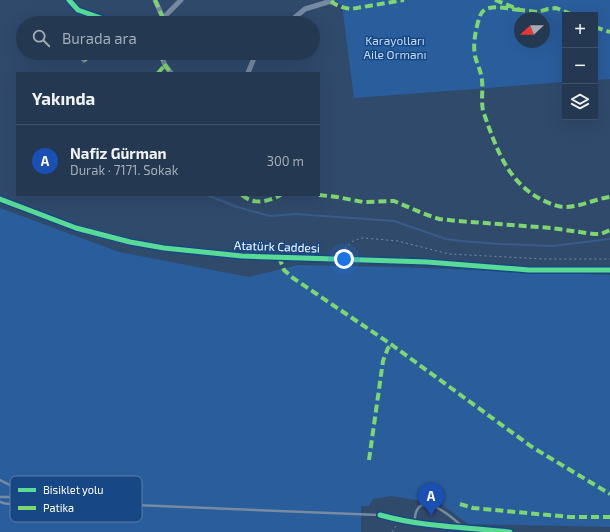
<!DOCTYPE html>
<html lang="tr">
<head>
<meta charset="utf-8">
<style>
  :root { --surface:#243851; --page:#2c3f58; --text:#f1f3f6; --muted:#a3acb7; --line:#415268; --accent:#90b9f0 }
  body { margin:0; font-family:"Exo 2",sans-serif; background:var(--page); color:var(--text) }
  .controls { position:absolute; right:12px; top:12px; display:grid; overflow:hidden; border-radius:0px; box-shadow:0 4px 16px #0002 }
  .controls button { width:36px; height:36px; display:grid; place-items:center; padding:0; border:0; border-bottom:1px solid var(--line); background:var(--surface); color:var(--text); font:20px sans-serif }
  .compass { position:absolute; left:514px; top:12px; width:36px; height:36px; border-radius:50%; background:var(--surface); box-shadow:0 4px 16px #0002; rotate:248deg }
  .you { position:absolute; left:344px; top:259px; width:14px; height:14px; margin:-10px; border:3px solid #fff; border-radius:50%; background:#1a73e8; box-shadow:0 0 0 6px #1a73e833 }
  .badge { display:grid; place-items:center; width:26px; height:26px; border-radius:50%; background:var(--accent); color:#fff; font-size:13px; font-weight:700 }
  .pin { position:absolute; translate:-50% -33px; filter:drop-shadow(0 1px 2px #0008) }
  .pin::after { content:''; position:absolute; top:21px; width:14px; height:12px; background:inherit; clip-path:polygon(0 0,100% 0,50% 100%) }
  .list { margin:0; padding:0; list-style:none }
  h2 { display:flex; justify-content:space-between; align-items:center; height:52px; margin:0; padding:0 16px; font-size:17px }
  h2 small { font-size:13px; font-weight:400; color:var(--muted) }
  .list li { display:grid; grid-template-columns:26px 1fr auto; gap:12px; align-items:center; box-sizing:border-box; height:72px; padding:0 16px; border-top:1px solid var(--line) }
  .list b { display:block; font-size:15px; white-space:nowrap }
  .list p { margin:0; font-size:13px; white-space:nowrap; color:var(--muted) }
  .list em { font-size:13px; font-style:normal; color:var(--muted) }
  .icon { flex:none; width:22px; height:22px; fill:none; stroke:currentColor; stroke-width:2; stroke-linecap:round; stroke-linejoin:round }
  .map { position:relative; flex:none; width:610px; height:532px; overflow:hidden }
  .search { position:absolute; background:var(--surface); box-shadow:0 4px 16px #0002; left:16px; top:16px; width:304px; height:44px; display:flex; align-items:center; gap:10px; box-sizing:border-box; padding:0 14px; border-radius:22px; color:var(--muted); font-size:15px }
  .panel { position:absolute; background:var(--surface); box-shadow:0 4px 16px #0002; left:16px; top:72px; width:304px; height:124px; border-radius:0px }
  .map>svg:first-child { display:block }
  .green { fill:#2a5d9c; fill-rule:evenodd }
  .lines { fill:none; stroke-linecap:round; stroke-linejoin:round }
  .stream { stroke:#395b89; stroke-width:2 }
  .path { stroke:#768aa2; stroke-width:1; stroke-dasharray:2 3; stroke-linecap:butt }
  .lane { stroke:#768aa2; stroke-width:2.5 }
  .street { stroke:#768aa2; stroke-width:5 }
  .secondary { stroke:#71869e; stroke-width:7 }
  .quiet { stroke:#7fd670; stroke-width:4; stroke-dasharray:8 4; stroke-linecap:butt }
  .cycleway-casing { stroke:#174785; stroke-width:8 }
  .cycleway { stroke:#5adb95; stroke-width:5 }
  .labels { text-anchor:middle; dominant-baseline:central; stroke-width:3; stroke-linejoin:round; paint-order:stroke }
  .park-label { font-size:12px; fill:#c1dbfa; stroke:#174785 }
  .street-label { font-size:12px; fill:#fff; stroke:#174785 }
  .key { fill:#174785; stroke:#5d7eaa; stroke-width:1 }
  .key-label { font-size:11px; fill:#fff }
</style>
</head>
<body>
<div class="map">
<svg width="610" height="532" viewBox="0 0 610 532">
  <rect width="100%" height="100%" fill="#304a6c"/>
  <path class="green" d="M335,0h275v79l-15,1v-65h-30v67l-211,16 -12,-93zM520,18h24v24h-24z
    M0,208l119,44 130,25 49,-12 98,2 214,8v252l-142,-3 -27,-20 -50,-8 -18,3 -4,7h-8v26h-361z"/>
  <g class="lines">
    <path class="stream" d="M207,195l30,12 33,9 26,-2 98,7 52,18 16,2 37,3 53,2 58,-7"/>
    <path class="path" d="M341,252l12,-11 9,-3 14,1 22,2 51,13 96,5h65
      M392,532l4,-6"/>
    <path class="lane" d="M0,480l24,12 12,9
      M0,497h20l7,4
      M0,502c12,5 24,-1 37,-1l342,14
      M414,523c1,-4 1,-10 3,-13 9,-17 38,10 46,17"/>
    <path class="street" d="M69,0l9,10 37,13
      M155,0l8,18
      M158,23l23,-23
      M288,23l17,-14 26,-8
      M160,53l5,12 6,8
      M84,60l9,-7
      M248,73l6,-15 4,-5
      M380,515c42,12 86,12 130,17"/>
    <path class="secondary" d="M330,0l1,1
      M0,199l76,29 54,14 34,6 78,8 185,6 102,8h81"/>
    <path class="quiet" d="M155,0l8,18
      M495,0l25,10 18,2 10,-3 8,-1 17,7
      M331,1c5,5 13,7 20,8l53,-9
      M520,10c-11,-1 -24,-5 -34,-1 -6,3 -6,8 -8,13 -3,12 -5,22 -3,34 2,8 6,15 7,24 1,10 -1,20 1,31 13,36 23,70 59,89 7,3 15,7 23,7 15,0 30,-8 45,-10
      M595,27l15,5
      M160,53l5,12 6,8
      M230,53l24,5
      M84,60l9,-7
      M158,73l7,-8
      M242,195c13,11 26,6 39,0
      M319,195l18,2 26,5 31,-1 28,12 17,6 19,2 93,7 43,6h7l9,-4
      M279,257l5,13 9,8 99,67 140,102 78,47
      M369,460l14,-99 5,-13 4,-3
      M460,504l13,4 97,9h40"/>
    <g class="cycleway-casing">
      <path id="cycleway" d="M69,0l9,10 37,13
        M0,199l76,29 54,14 34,6 78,8 185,6 102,8h81
        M380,515c42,12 86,12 130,17"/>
    </g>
    <use href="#cycleway" class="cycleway"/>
  </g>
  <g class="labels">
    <g class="park-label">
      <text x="395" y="40">Karayolları<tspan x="395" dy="14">Aile Ormanı</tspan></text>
    </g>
    <g class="street-label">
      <text transform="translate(277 246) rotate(2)">Atatürk Caddesi</text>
    </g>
  </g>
  <rect x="10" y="476" width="132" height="46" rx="6" class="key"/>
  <rect x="18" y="488" width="18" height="4" fill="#5adb95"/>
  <rect x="18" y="506" width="18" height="4" fill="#7fd670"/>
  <g class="key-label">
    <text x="43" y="494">Bisiklet yolu</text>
    <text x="43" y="512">Patika</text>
  </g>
</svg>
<div class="controls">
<button>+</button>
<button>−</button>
<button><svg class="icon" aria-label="layers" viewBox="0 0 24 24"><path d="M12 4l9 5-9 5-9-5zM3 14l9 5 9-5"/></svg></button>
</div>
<svg class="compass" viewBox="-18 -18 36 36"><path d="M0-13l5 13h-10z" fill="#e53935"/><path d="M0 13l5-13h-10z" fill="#a3acb7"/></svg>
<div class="you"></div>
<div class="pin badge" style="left:431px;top:516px;background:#1a4fb4">A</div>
<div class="search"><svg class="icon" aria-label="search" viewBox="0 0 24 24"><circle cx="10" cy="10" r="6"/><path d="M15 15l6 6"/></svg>Burada ara</div>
<section class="panel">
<h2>Yakında<small></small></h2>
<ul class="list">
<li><span class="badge" style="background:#1a4fb4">A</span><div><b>Nafiz Gürman</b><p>Durak · 7171. Sokak</p></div><em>300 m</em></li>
</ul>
</section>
</div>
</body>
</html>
